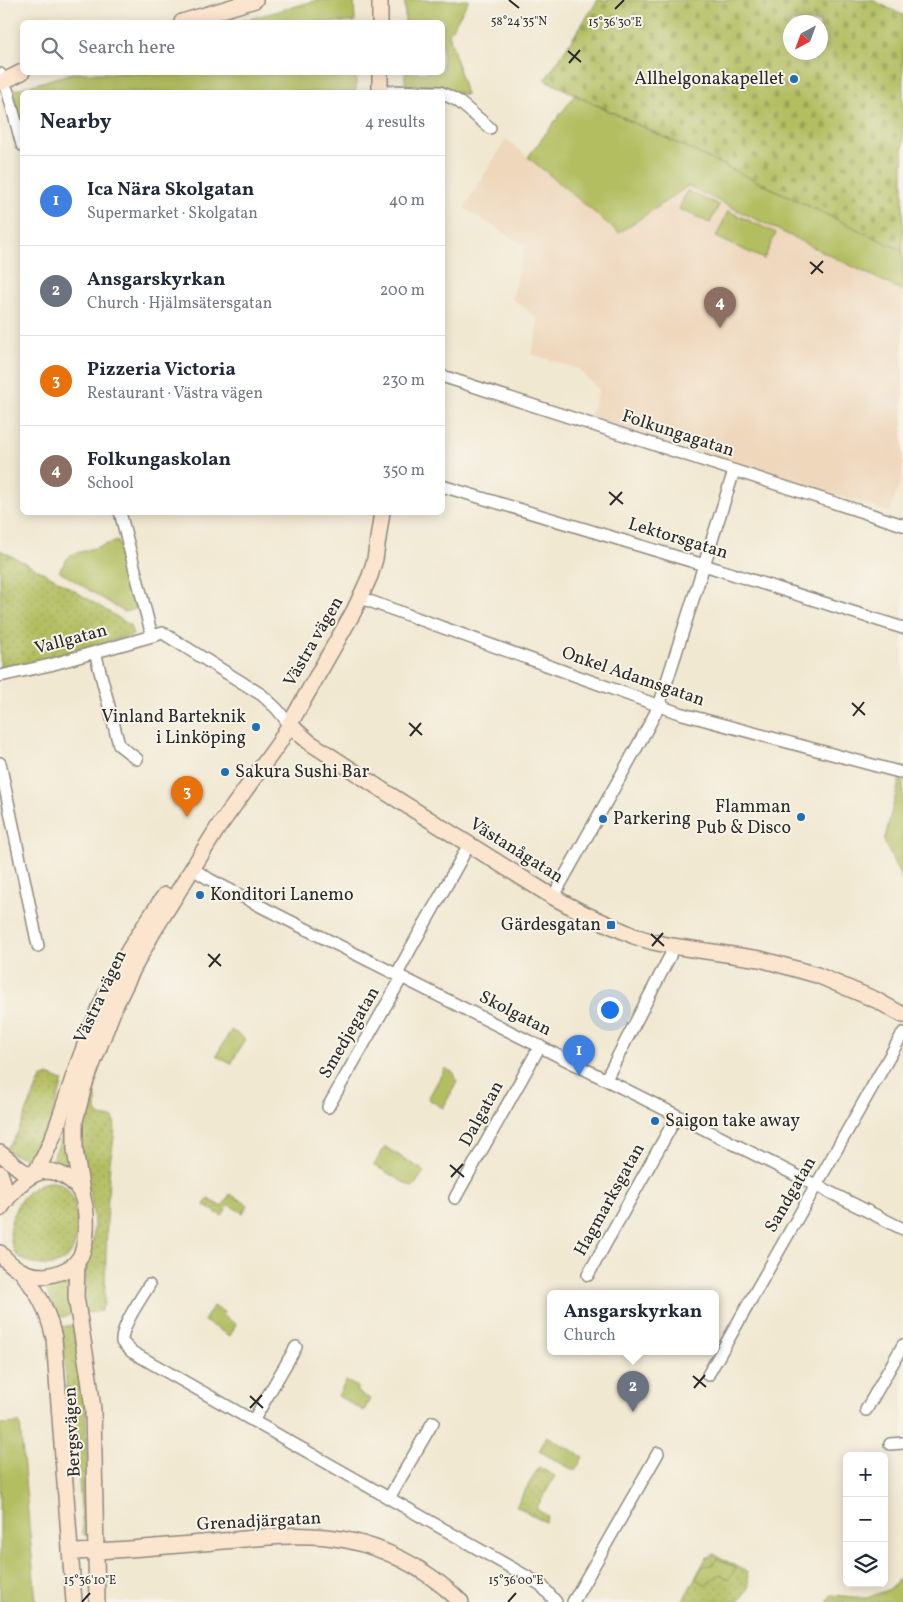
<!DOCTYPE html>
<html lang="en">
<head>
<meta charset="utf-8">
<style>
  :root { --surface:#fff; --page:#f2f2f3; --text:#1f2937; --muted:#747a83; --line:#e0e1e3; --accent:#db2777 }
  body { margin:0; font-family:Vollkorn,serif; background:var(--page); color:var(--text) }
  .controls { position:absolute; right:15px; bottom:15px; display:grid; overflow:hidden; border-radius:8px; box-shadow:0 2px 12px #0003 }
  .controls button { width:45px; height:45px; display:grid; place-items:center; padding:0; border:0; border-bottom:1px solid var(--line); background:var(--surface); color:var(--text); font:25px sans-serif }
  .compass { position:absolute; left:783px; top:15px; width:45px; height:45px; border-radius:50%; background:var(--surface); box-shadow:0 2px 12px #0003; rotate:221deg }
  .you { position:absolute; left:609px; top:1009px; width:18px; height:18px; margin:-12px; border:4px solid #fff; border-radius:50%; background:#1a73e8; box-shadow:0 0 0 8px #1a73e833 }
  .badge { display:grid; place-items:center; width:32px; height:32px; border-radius:50%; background:var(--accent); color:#fff; font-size:16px; font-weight:700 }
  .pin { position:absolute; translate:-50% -41px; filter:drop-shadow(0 1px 2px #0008) }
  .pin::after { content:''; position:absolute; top:26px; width:18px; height:15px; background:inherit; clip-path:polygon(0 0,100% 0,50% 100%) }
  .popup { position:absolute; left:547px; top:1290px; width:172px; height:65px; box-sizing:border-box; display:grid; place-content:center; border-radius:8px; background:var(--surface); filter:drop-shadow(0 1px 4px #0005); font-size:16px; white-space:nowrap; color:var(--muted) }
  .popup b { font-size:19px; color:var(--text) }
  .popup::after { content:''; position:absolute; left:50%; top:100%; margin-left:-10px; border:10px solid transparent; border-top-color:var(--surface) }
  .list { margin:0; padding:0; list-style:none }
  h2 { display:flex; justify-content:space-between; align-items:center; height:65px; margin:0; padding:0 20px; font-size:21px }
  h2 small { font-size:16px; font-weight:400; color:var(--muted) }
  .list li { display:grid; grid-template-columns:32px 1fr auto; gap:15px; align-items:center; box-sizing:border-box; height:90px; padding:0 20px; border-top:1px solid var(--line) }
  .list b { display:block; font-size:19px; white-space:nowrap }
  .list p { margin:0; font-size:16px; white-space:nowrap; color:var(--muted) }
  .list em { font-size:16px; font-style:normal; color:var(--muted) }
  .icon { flex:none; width:28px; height:28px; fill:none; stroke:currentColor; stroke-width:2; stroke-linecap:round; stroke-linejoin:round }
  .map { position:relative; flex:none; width:903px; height:1602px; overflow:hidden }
  .search { position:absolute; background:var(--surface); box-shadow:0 2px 12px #0003; left:20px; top:20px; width:425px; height:55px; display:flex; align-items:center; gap:12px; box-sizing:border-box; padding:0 18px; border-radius:8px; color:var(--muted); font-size:19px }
  .panel { position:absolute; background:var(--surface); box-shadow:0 2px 12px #0003; left:20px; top:90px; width:425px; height:425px; border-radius:8px }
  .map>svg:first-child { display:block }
  .built { fill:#eed7bb }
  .grass { fill:url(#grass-dots); stroke:#6e7446 }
  .cemetery { fill:url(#cemetery-stones); stroke:#6e7446; fill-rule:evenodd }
  .park { fill:#b2be60; stroke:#6e7446 }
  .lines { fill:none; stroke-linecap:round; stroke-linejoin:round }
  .street-casing { stroke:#8e8a7e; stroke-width:14 }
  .secondary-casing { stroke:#8e8a7e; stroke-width:18 }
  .street { stroke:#fff; stroke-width:11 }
  .secondary { stroke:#fce5cf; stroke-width:15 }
  .ticks { fill:none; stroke:#2b2b2b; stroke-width:2 }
  .poi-dot { fill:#1f6fb2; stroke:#f7f3e8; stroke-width:2 }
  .labels { text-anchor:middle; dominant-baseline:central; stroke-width:4; stroke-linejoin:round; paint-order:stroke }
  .poi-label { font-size:18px; fill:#2b2b2b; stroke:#f7f3e8; text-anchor:end }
  .street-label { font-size:18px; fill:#2b2b2b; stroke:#f7f3e8 }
  .ticks-label { font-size:12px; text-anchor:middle; fill:#2b2b2b; stroke:#f7f3e8; stroke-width:4; stroke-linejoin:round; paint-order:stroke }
</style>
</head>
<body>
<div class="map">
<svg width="903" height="1602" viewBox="0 0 903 1602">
  <defs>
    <pattern id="grass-dots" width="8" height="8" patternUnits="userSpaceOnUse" patternTransform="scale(1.25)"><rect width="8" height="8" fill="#b2be60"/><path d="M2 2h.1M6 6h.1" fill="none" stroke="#99a354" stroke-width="1.8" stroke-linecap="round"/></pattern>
    <pattern id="cemetery-stones" width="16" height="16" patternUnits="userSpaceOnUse" patternTransform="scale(1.25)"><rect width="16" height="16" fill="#b2be60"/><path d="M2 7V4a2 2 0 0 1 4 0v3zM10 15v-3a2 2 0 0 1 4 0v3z" fill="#99a354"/></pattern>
  </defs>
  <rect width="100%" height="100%" fill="#f7f3e8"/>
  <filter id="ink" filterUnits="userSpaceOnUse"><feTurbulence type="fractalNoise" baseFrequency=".02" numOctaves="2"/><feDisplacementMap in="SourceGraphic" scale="10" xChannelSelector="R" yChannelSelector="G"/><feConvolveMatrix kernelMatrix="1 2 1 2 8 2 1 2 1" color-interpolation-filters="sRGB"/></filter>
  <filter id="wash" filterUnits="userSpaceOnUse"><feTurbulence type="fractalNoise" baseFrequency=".0096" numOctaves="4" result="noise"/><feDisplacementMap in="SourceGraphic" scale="20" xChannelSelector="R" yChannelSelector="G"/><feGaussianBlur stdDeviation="1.12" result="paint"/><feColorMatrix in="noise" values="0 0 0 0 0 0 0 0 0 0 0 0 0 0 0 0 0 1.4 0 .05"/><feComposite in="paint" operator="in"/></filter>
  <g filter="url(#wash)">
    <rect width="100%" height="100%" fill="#f1e8d1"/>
    <path class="built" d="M506,139l113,94 68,-47 216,105v182l-13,39 -300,-95 9,-27 -20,-21 -48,-15 5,-17 2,-18 -13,-11 -13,-9 13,-53 -61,-38z"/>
    <path class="grass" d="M0,550l54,28 76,47 3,10 -128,35 -5,-1z
      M48,1075l15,6c-5,15 -16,61 -25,71 -9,10 -23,4 -32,-2l11,-16 24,-56z
      M91,1086l3,1 2,13v11l4,5 13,2c5,8 -2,34 -3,45 -4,47 -3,94 -6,141l-3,7 -16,2c-3,-15 -3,-31 1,-46 4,-14 8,-26 8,-41 0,-24 -8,-45 -12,-68 -4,-25 2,-48 9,-72z
      M71,1106v61l-19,-8 6,-13z
      M48,1182c5,0 11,0 15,3 10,7 12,20 14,31 3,26 -5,53 -37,49 -10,-1 -17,-5 -24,-11 -16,-26 3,-67 32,-72z
      M66,1279l2,1 3,35 -14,3 -5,-17 -9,-16z
      M73,1325l12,67 1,19 2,121v2l-3,2 -2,-2 -7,-97c-1,-12 -7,-23 -8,-35 -3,-25 -3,-50 -8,-75z
      M539,1467l16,9 -19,33 12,7 -3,6 -29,-16z
      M714,1554l33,18 2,14 -10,16h-57l24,-44z"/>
    <path class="cemetery" d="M598,0h274l31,15v236l-358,-171zM790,22h30v30h-30z"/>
    <path class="park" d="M318,0h36l1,22h-116z
      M405,0h64l-20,34 17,61 -30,-9 -31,-1v-12l37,-1v-50h-37z
      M72,73h284v19h-334v37l-10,-38z
      M575,95l328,156v40l-215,-105 -69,47 -91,-76z
      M687,191l32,14 -9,18 -31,-14z
      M728,211l48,22 -12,26 -48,-22z
      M118,541l18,68 -12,3 -65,-41 11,-16z
      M903,766v116l-19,-41z
      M231,1030l14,9 -14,25 -15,-8z
      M445,1068l9,5 3,9 -14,26 -15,-9z
      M385,1147l39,24 -11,17 -39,-23z
      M230,1194l18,11 -5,8 -14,-8 -7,11 -18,-11 4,-6 14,8z
      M213,1306l11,6 -2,4 14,8 -6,12 -26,-15z
      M346,1381l12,6 -2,4 14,8 -6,12 -26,-15z
      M20,1423l16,179h-36v-178z
      M547,1436l36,21 -8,14 -36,-20z
      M717,1558l19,10 -7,11 -10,-5 -13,11 -10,-6 7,-13 9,-1z
      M903,1573v29h-76l4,-7 36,3 25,-10z"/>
  </g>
  <g filter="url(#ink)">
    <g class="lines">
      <g class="street-casing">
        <path id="street" d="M0,74l8,18 14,53
          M380,91l60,1
          M442,93l16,8 32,27
          M442,376l461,149
          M442,486l262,79 199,63
          M120,512l32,124
          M361,598l318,115 220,59
          M95,652l24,93 18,14
          M0,676l50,-11 113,-32 99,62 15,14 12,15
          M0,763l38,183
          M193,869l16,10 57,30 637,320
          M553,897l94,-168 12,-23 75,-235
          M397,974c23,-44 49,-86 72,-130
          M606,1079l64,-123 2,-10
          M328,1107l74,-130
          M455,1198l85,-152
          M588,1275l89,-159
          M149,1285c-8,14 -28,41 -27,57l10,10 401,228 8,5 15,17
          M708,1375l195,-342
          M866,1410l37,-65
          M253,1421l43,-74
          M890,1444l13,-1
          M389,1498l44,-76
          M573,1602l85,-149"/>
      </g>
      <g class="secondary-casing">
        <path id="secondary" d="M380,0v22
          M182,22l73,-22
          M380,72v20
          M0,83l22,-11
          M289,724l20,18 78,51 166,104 32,17 49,22 19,6 19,4 88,13 57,16 59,25 27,15
          M0,1153l21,17 10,6
          M0,1173l4,12 1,17
          M35,1173c23,-38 31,-79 47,-120 11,-31 24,-62 40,-91 13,-23 28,-45 43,-67
          M83,1198l-8,-48v-29l9,-35 31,-80 18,-37 20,-37 64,-103 62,-86 75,-132 16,-35 5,-17 7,-47
          M0,1209c9,-13 20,-28 35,-35 18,-9 43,6 48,25 5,16 5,49 -6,63 -8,8 -17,11 -27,13 -20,4 -38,-7 -50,-22
          M77,1261l-1,36 13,81 4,32 4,192
          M21,1271c19,24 26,38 33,67l20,264
          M70,1552c48,-1 96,-6 144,-10 33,-3 66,-8 98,-6 57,2 109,27 149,66"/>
      </g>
      <use href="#street" class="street"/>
      <use href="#secondary" class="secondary"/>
    </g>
  </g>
  <path class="ticks" d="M509,0l10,8M615,9l9,-9M568,51l13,11M569,63l11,-13M810,262l13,11M811,274l12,-13M609,492l14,12M610,505l12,-13M852,703l13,12M853,716l11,-14M409,723l13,12M410,736l11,-13M651,934l13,12M652,946l11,-13M208,954l13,12M209,967l11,-13M450,1165l14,12M451,1177l12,-13M693,1376l13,11M694,1388l11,-13M250,1396l13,12M250,1408l12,-13M82,1602l8,-9M508,1602l8,-9"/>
  <g class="poi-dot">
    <circle cx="794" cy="79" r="5"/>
    <circle cx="256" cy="727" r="5"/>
    <circle cx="225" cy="772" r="5"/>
    <circle cx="801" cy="817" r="5"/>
    <circle cx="603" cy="819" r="5"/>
    <circle cx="200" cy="895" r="5"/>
    <rect x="606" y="920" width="10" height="10" rx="2.5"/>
    <circle cx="655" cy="1121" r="5"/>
  </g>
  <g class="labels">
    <g class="poi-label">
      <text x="784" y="79">Allhelgonakapellet</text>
      <text x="246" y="717">Vinland Barteknik<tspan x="246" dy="21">i Linköping</tspan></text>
      <text x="235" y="772" text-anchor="start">Sakura Sushi Bar</text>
      <text x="791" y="807">Flamman<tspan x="791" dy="21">Pub &amp; Disco</tspan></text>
      <text x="613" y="819" text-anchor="start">Parkering</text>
      <text x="210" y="895" text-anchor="start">Konditori Lanemo</text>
      <text x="601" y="925">Gärdesgatan</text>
      <text x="665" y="1121" text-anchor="start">Saigon take away</text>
    </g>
    <g class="street-label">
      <text transform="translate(678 434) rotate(18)">Folkungagatan</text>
      <text transform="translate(678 539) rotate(17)">Lektorsgatan</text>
      <text transform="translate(71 640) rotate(-15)">Vallgatan</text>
      <text transform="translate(314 642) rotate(-60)">Västra vägen</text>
      <text transform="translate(633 677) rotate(19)">Onkel Adamsgatan</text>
      <text transform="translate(516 851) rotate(32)">Västanågatan</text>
      <text transform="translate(101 997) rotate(-65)">Västra vägen</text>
      <text transform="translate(515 1014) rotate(27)">Skolgatan</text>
      <text transform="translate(350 1033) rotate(-60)">Smedjegatan</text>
      <text transform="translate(482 1114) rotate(-61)">Dalgatan</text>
      <text transform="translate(791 1195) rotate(-60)">Sandgatan</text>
      <text transform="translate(610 1200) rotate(-61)">Hagmarksgatan</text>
      <text transform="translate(73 1432) rotate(-93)">Bergsvägen</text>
      <text transform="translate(259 1522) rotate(-3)">Grenadjärgatan</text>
    </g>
  </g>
  <g class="ticks-label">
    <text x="519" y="25">58°24'35"N</text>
    <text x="615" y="26">15°36'30"E</text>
    <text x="90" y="1584">15°36'10"E</text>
    <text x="516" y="1584">15°36'00"E</text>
  </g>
</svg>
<div class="controls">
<button>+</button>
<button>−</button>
<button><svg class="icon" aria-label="layers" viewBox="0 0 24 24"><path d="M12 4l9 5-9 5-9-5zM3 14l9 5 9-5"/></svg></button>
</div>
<svg class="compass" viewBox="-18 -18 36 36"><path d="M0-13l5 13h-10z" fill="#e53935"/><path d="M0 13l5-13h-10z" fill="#747a83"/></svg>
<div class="you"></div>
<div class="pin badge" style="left:579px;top:1076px;background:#3f7fe0">1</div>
<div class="pin badge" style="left:633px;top:1412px;background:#6b7280">2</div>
<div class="popup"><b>Ansgarskyrkan</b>Church</div>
<div class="pin badge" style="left:187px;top:817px;background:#e8710a">3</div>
<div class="pin badge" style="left:720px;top:328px;background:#8d6e63">4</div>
<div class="search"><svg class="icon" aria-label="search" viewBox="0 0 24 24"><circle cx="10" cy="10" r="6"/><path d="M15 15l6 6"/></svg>Search here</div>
<section class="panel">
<h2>Nearby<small>4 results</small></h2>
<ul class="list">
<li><span class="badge" style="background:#3f7fe0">1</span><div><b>Ica Nära Skolgatan</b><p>Supermarket · Skolgatan</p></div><em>40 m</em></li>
<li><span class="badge" style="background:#6b7280">2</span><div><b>Ansgarskyrkan</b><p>Church · Hjälmsätersgatan</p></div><em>200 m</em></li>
<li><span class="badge" style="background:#e8710a">3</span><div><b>Pizzeria Victoria</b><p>Restaurant · Västra vägen</p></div><em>230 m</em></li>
<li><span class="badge" style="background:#8d6e63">4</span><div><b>Folkungaskolan</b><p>School</p></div><em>350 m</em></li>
</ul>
</section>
</div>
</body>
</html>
